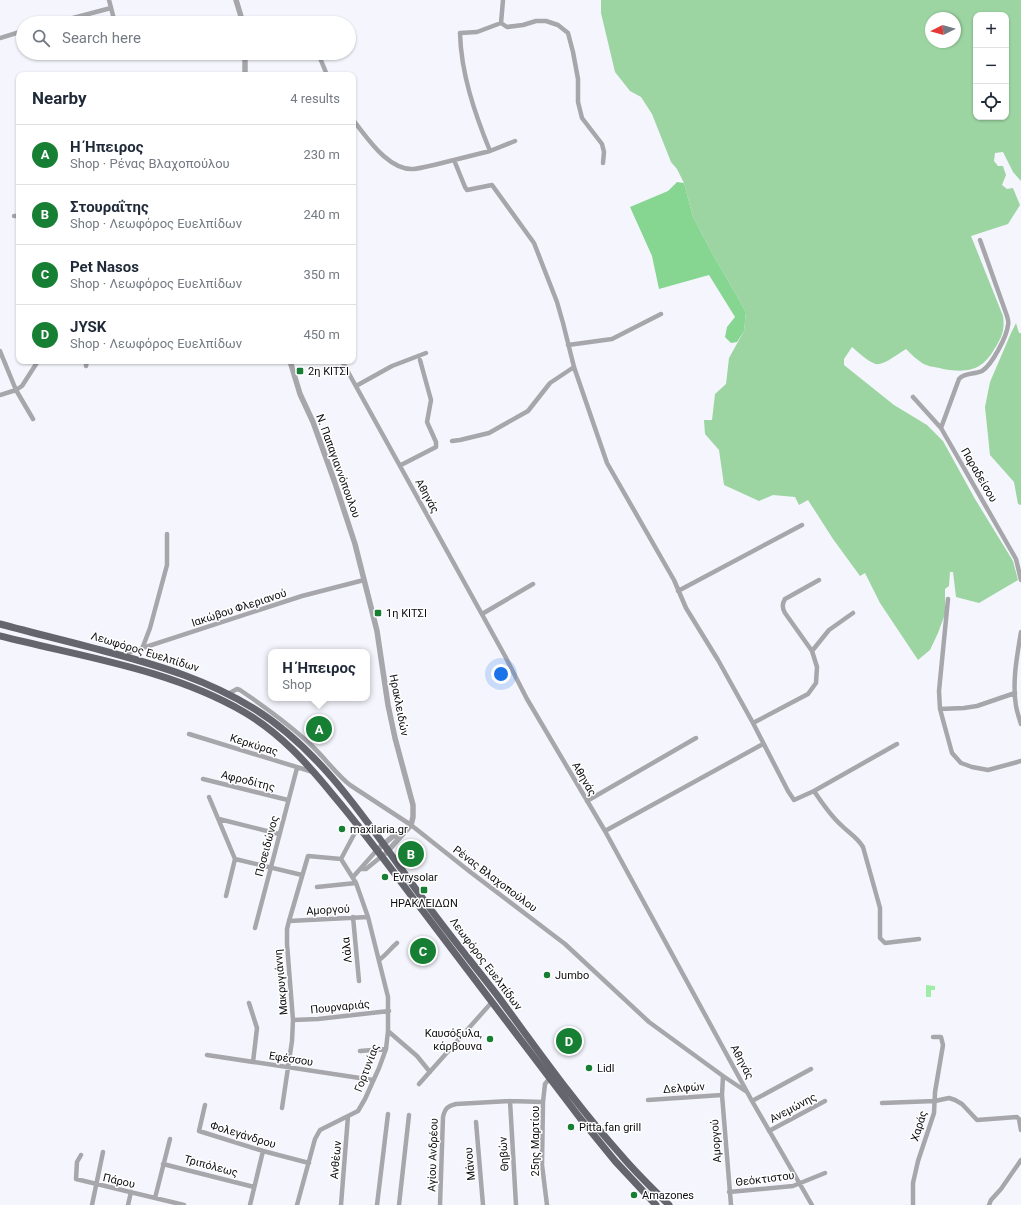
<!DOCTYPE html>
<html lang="en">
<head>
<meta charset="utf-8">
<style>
  :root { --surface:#fff; --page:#f6f6f7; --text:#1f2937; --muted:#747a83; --line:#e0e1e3; --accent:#177f34 }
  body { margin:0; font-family:Roboto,sans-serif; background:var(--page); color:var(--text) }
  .controls { position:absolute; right:12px; top:12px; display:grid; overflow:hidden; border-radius:8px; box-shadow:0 1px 3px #0004 }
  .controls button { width:36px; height:36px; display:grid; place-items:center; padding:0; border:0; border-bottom:1px solid var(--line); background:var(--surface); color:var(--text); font:20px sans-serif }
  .compass { position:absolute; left:925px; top:12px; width:36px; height:36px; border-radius:50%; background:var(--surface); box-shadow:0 1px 3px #0004; rotate:265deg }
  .you { position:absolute; left:501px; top:674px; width:14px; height:14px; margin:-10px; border:3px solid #fff; border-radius:50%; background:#1a73e8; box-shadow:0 0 0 6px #1a73e833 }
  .badge { display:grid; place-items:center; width:26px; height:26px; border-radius:50%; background:var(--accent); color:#fff; font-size:13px; font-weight:700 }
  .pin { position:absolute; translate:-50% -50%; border:2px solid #fff; box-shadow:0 1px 4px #0006 }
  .popup { position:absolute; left:268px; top:649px; width:102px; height:52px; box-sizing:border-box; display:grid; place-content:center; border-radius:8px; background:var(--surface); filter:drop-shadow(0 1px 3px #0005); font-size:13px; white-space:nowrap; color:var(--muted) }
  .popup b { font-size:15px; color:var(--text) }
  .popup::after { content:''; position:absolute; left:50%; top:100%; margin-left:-8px; border:8px solid transparent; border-top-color:var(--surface) }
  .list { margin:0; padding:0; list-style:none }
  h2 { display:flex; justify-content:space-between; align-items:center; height:52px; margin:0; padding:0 16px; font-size:17px }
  h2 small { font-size:13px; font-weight:400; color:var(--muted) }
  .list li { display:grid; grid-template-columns:26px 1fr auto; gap:12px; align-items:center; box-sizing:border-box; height:60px; padding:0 16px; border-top:1px solid var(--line) }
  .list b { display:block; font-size:15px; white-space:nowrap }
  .list p { margin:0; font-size:13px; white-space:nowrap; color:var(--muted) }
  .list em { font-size:13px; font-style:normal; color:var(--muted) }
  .icon { flex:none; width:22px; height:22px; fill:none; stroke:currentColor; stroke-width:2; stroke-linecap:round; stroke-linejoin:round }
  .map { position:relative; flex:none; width:1021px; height:1205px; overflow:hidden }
  .search { position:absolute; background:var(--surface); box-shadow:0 1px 3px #0004; left:16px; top:16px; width:340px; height:44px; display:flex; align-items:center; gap:10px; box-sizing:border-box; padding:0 14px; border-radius:22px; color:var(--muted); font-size:15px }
  .panel { position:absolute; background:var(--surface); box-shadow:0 1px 3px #0004; left:16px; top:72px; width:340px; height:292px; border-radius:8px }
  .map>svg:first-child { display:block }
  .green { fill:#9cd4a2; fill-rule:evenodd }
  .forest { fill:#86d691 }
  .water { fill:#9deda7 }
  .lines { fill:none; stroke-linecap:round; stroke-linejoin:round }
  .minor { stroke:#a6a6ab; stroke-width:4.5 }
  .tertiary { stroke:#a6a6ab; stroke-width:5.5 }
  .primary { stroke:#64656d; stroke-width:7 }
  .poi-dot { fill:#177f34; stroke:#fff; stroke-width:1.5 }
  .labels { text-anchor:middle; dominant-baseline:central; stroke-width:3; stroke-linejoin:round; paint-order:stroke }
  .poi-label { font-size:11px; fill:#0d0d11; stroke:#fff; text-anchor:start }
  .street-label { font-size:11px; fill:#0d0d11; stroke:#fff }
</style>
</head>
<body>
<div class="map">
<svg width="1021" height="1205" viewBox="0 0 1021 1205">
  <rect width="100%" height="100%" fill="#f5f6fd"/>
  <path class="green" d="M601,0h420v181l-8,-9 -10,-20 -8,1 -1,8 4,5h5l3,9 -4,10 5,4 6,-1 7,17 -12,19 -37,12 32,80c2,13 -1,21 -8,32 -13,23 -27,25 -52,21 -6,-2 -15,-2 -21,-6 -6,-4 -11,-9 -16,-14 -30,19 -26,22 -54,-2l-8,12v6l50,40 33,20 16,16 32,58 38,62 5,19 -39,23 -23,-6 -3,-25h-3l-1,14 -4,3v25l-7,19 -8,17 -12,10 -38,-57 -15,-30 -5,3 -27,-37 -25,-39 -9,5 -4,-8 -22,-2 -14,6 -35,-16 -5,-35 -14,-16 -1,-14h8l3,-26 11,-10 3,-26 15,-27 2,-19 -35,-61 -18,-34 -9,-34 -7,-14 -6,-7 -19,-48 -11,-17 -11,-6 -15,-19 -14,-59zM976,15h30v102h-30zM931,18h24v24h-24z
    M1016,323l3,10h2v172l-3,-1 -4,-22 -24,-27 -5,-48 5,-25 21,-49z"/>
  <path class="forest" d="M677,182l7,1 9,34 18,34 35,61 -2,19 -7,11 -6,1 -6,-6 2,-10 8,-10 -26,-42 -50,14 -7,-33 -22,-49 38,-16z"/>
  <path class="water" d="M926,985l9,1v4h-4v7h-5z"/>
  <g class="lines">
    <path class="minor" d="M109,0l6,23
      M503,0l-2,23 6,4 16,-2 13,-4h10l12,4 10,8 5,19 5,27v23l4,16 20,26 2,8 -1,11
      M54,23l57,-15
      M0,38l23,-7
      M318,53l9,22
      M353,120c14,17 35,51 61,49 14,-2 27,-6 40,-9
      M515,141l-25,10 -36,9 11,27 2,3 25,-5 42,58 7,18 16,41 6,21 11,44 33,96 67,117 12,28 32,52 35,63 35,68 6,9 20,-9c8,12 16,24 27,34 8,8 16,12 22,22l17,61v30l5,5 34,-4
      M490,151c-15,-37 -29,-77 -30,-118l17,-1 24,-9
      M14,216h5
      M980,240l27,76c1,3 2,6 1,9 -1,11 -16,40 -26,46 -8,4 -17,1 -23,8l-18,49 75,131 5,21
      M568,345l44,-6 49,-25
      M0,351l16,39 17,29
      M342,361l163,295 22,43 78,132 147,270 60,104
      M86,366l1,-5
      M356,386l36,-20 34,-13
      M0,395l16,-5 6,-4 16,-25
      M913,397l28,31
      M452,441l8,-1 29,-7 39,-22 22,-28 24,-16
      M401,465l35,-18v-5l-9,-20 4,-22 -11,-40
      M678,591l124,-66
      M948,599l-9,92 1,18 12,44 9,10 11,4 16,3 33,-9
      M482,614l51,-30
      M1021,632c-4,24 -9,50 -5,74 1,6 3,12 5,18
      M142,649l8,-21 17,-63v-31
      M812,651l17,-21 24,-17
      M121,655l181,-59 62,-16
      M228,694l9,-5 3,1c25,17 49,34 71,55 14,13 25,29 39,40l61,40 58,46 96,73 84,78 74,54 24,16
      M940,709l24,-1 13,-2 38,-13
      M753,723l55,-29 8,-11 1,-16 -5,-16 -27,-38c-3,-6 -3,-9 0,-14l34,-19
      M189,734l124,38
      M203,779l85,21
      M814,791l83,-47
      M209,797l26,62 67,16
      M587,801l109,-63
      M219,819l60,15
      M605,831l158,-87
      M361,869h5l16,-13
      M353,877l24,-27
      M317,887l39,-4
      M226,896l9,-37
      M353,917l6,64
      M289,921l79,-4
      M255,928l42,-160
      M379,960c7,-5 11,-11 18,-17
      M249,1003l8,25 -4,34
      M293,1020l25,-1 71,-8
      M388,1031l29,25 13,16
      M360,1051l26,-2
      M207,1055l166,25
      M723,1076l-1,19 9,110
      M419,1084l73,-82
      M648,1100l74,-5
      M510,1101l6,104
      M752,1101l59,-32
      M882,1103l53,-2 14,-3 6,2 7,4 15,16 40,-3 2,2 2,11
      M205,1105l-6,26 64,20 46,12
      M282,1108l10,-67 1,-21 -6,-76v-15l2,-8 19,-65 33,3
      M476,1122l7,83
      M769,1131l56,-30
      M81,1155l-4,7 -1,17 108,26
      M163,1164l91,23
      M729,1192l64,-6 32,-13
      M155,1198l15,-59
      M92,1205l11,-53
      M128,1205l3,-13
      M250,1205l13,-54
      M297,1205l18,-66 5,-9 38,-19 7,-12 14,-31 7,-19 2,-18v-34l-20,-80 -12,-34 -15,-24 18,-34
      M341,1205l7,-89
      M377,1205l11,-91
      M399,1205l10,-90
      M440,1205l3,-88c2,-9 5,-11 13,-13l54,-3 33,1
      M547,1205l-5,-40 1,-63 2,-18 5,-6
      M913,1205v-22l5,-22 16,-48 1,-21 8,-47 -2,-8h-8
      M989,1205l2,-5 10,-11 20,-29"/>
    <path class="tertiary" d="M236,0l7,23
      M245,53v22
      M290,361l10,33 13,28 22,61 20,61 22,87 11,74 7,33 18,67v12l-2,8 -25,28
      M377,850l15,-13 11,-5"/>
    <path class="primary" d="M0,624c37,10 75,19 112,29 51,14 95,27 141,55 75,46 124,130 176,199 22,30 45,58 68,88 40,54 79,110 124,160 15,18 32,34 48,50
      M0,636c82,21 170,33 244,76 36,21 63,51 89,83 28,33 54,68 80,103 56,74 112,147 167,220l35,43 41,44"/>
  </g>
  <g class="poi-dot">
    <rect x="296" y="367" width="8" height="8" rx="2"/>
    <rect x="374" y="609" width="8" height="8" rx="2"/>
    <circle cx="342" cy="829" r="4"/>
    <circle cx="385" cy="877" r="4"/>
    <rect x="420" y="886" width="8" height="8" rx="2"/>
    <circle cx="547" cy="975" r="4"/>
    <circle cx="490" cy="1039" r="4"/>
    <circle cx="589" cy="1068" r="4"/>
    <circle cx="571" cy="1127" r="4"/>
    <circle cx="634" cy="1195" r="4"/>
  </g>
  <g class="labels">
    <g class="poi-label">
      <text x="308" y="371">2η ΚΙΤΣΙ</text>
      <text x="386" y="613">1η ΚΙΤΣΙ</text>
      <text x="350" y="829">maxilaria.gr</text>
      <text x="393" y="877">Evrysolar</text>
      <text x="424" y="903" text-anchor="middle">ΗΡΑΚΛΕΙΔΩΝ</text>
      <text x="555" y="975">Jumbo</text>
      <text x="482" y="1033" text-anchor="end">Καυσόξυλα,<tspan x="482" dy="13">κάρβουνα</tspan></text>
      <text x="597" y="1068">Lidl</text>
      <text x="579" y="1127">Pitta fan grill</text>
      <text x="642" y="1195">Amazones</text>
    </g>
    <g class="street-label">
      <text transform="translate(338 466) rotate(70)">Ν. Παπαγιαννόπουλου</text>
      <text transform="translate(979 475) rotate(60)">Παραδείσου</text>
      <text transform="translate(427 496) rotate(61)">Αθηνάς</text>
      <text transform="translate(239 608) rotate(-18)">Ιακώβου Φλεριανού</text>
      <text transform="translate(145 652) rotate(17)">Λεωφόρος Ευελπίδων</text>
      <text transform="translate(399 705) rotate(79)">Ηρακλειδών</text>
      <text transform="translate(254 745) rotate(17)">Κερκύρας</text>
      <text transform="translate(584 779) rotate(60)">Αθηνάς</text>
      <text transform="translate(248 781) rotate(14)">Αφροδίτης</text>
      <text transform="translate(267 846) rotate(-75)">Ποσειδώνος</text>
      <text transform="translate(495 879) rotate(37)">Ρένας Βλαχοπούλου</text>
      <text transform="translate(328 910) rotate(-3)">Αμοργού</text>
      <text transform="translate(347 950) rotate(-96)">Λάλα</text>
      <text transform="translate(486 964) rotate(53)">Λεωφόρος Ευελπίδων</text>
      <text transform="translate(281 982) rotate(-95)">Μακρυγιάννη</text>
      <text transform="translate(340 1007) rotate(-6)">Πουρναριάς</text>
      <text transform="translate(291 1059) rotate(9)">Εφέσσου</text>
      <text transform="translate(742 1062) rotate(62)">Αθηνάς</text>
      <text transform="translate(367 1068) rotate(-69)">Γορτυνίας</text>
      <text transform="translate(684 1088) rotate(-4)">Δελφών</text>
      <text transform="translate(793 1108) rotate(-28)">Ανεμώνης</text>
      <text transform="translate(919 1126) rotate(-73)">Χαράς</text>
      <text transform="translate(243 1135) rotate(17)">Φολεγάνδρου</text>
      <text transform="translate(535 1141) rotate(-90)">25ης Μαρτίου</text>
      <text transform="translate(716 1141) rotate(-94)">Αμοργού</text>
      <text transform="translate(504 1154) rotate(-93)">Θηβών</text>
      <text transform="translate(433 1155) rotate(-88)">Αγίου Ανδρέου</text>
      <text transform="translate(336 1160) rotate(-85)">Ανθέων</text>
      <text transform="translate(470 1164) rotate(-95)">Μάνου</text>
      <text transform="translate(211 1166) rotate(15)">Τριπόλεως</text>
      <text transform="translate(765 1179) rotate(-7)">Θεόκτιστου</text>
      <text transform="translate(119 1181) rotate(13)">Πάρου</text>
    </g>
  </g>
</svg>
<div class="controls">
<button>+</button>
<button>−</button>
<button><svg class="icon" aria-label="locate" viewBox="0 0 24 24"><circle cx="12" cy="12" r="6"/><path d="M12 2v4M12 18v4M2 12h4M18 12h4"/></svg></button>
</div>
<svg class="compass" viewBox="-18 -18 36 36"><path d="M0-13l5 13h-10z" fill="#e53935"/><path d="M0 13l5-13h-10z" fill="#747a83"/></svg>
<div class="you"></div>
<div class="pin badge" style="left:319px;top:729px">A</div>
<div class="popup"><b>Η Ήπειρος</b>Shop</div>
<div class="pin badge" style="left:411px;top:854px">B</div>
<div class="pin badge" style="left:423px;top:951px">C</div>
<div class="pin badge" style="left:569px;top:1041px">D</div>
<div class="search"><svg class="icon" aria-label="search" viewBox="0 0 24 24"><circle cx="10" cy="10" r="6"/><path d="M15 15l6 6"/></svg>Search here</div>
<section class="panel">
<h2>Nearby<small>4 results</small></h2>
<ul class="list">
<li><span class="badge">A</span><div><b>Η Ήπειρος</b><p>Shop · Ρένας Βλαχοπούλου</p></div><em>230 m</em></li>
<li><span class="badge">B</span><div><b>Στουραΐτης</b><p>Shop · Λεωφόρος Ευελπίδων</p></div><em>240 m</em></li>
<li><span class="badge">C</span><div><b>Pet Nasos</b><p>Shop · Λεωφόρος Ευελπίδων</p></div><em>350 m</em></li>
<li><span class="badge">D</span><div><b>JYSK</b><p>Shop · Λεωφόρος Ευελπίδων</p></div><em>450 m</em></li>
</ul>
</section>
</div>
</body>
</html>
